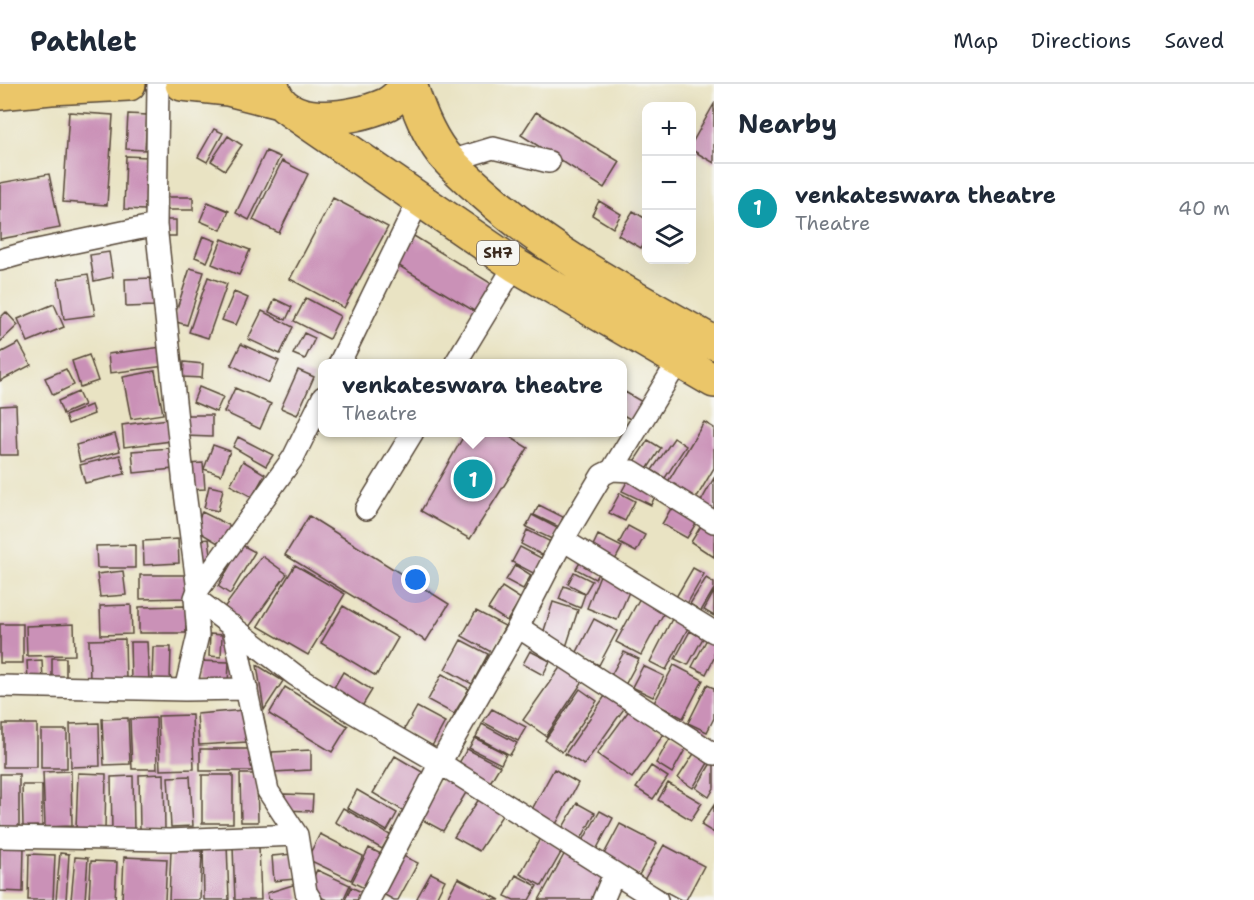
<!DOCTYPE html>
<html lang="en">
<head>
<meta charset="utf-8">
<style>
  :root { --surface:#fff; --page:#f6f6f7; --text:#1f2937; --muted:#747a83; --line:#e0e1e3; --accent:#d1495b }
  body { margin:0; font-family:"Shantell Sans",sans-serif; background:var(--page); color:var(--text) }
  .controls { position:absolute; right:18px; top:18px; display:grid; overflow:hidden; border-radius:12px; box-shadow:0 6px 24px #0002 }
  .controls button { width:54px; height:54px; display:grid; place-items:center; padding:0; border:0; border-bottom:2px solid var(--line); background:var(--surface); color:var(--text); font:30px sans-serif }
  .you { position:absolute; left:416px; top:496px; width:21px; height:21px; margin:-15px; border:4px solid #fff; border-radius:50%; background:#1a73e8; box-shadow:0 0 0 9px #1a73e833 }
  .badge { display:grid; place-items:center; width:39px; height:39px; border-radius:50%; background:var(--accent); color:#fff; font-size:20px; font-weight:700 }
  .pin { position:absolute; translate:-50% -50%; border:3px solid #fff; box-shadow:0 2px 6px #0006 }
  .popup { position:absolute; left:318px; top:275px; width:309px; height:78px; box-sizing:border-box; display:grid; place-content:center; border-radius:12px; background:var(--surface); filter:drop-shadow(0 2px 4px #0005); font-size:20px; white-space:nowrap; color:var(--muted) }
  .popup b { font-size:22px; color:var(--text) }
  .popup::after { content:''; position:absolute; left:50%; top:100%; margin-left:-12px; border:12px solid transparent; border-top-color:var(--surface) }
  .list { margin:0; padding:0; list-style:none }
  h2 { display:flex; justify-content:space-between; align-items:center; height:78px; margin:0; padding:0 24px; font-size:26px }
  h2 small { font-size:20px; font-weight:400; color:var(--muted) }
  .list li { display:grid; grid-template-columns:39px 1fr auto; gap:18px; align-items:center; box-sizing:border-box; height:90px; padding:0 24px; border-top:2px solid var(--line) }
  .list b { display:block; font-size:22px; white-space:nowrap }
  .list p { margin:0; font-size:20px; white-space:nowrap; color:var(--muted) }
  .list em { font-size:20px; font-style:normal; color:var(--muted) }
  .icon { flex:none; width:33px; height:33px; fill:none; stroke:currentColor; stroke-width:2; stroke-linecap:round; stroke-linejoin:round }
  .map { position:relative; flex:none; width:714px; height:816px; overflow:hidden }
  header { display:flex; align-items:center; gap:36px; box-sizing:border-box; height:84px; padding:0 30px; background:var(--surface); border-bottom:2px solid var(--line) }
  header strong { font-size:28px }
  nav { display:flex; gap:33px; margin-inline-start:auto; font-size:21px }
  main { display:flex }
  aside { flex:1; background:var(--surface) }
  .map>svg:first-child { display:block }
  .building { fill:#ca91b7 }
  .lines { fill:none; stroke-linecap:round; stroke-linejoin:round }
  .street-casing { stroke:#554637; stroke-width:24 }
  .primary-casing { stroke:#554637; stroke-width:36 }
  .street { stroke:#fff; stroke-width:21 }
  .primary { stroke:#ebc669; stroke-width:33 }
  .labels { text-anchor:middle; dominant-baseline:central; stroke-width:5; stroke-linejoin:round; paint-order:stroke }
  .shield { fill:#f6f6f2; stroke:#73675e; stroke-width:1.5 }
  .shield-label { font-size:15px; font-weight:bold; fill:#3b2a1e }
</style>
</head>
<body>
<header>
<strong>Pathlet</strong>
<nav><a>Map</a><a>Directions</a><a>Saved</a></nav>
</header>
<main>
<div class="map">
<svg width="714" height="816" viewBox="0 0 714 816">
  <rect width="100%" height="100%" fill="#f6f6f2"/>
  <filter id="ink" filterUnits="userSpaceOnUse"><feTurbulence type="fractalNoise" baseFrequency=".0167" numOctaves="2"/><feDisplacementMap in="SourceGraphic" scale="12" xChannelSelector="R" yChannelSelector="G"/><feConvolveMatrix kernelMatrix="1 2 1 2 8 2 1 2 1" color-interpolation-filters="sRGB"/></filter>
  <filter id="wash" filterUnits="userSpaceOnUse"><feTurbulence type="fractalNoise" baseFrequency=".008" numOctaves="4" result="noise"/><feDisplacementMap in="SourceGraphic" scale="24" xChannelSelector="R" yChannelSelector="G"/><feGaussianBlur stdDeviation="1.35" result="paint"/><feColorMatrix in="noise" values="0 0 0 0 0 0 0 0 0 0 0 0 0 0 0 0 0 1.4 0 .05"/><feComposite in="paint" operator="in"/></filter>
  <g filter="url(#wash)">
    <rect width="100%" height="100%" fill="#e9e3c3"/>
    <g id="blocks">
      <path class="building" d="M714,20v59l-22,-13v-7z
        M69,28l44,3 -6,90 -44,-3z
        M536,28l84,50 -16,26 -83,-53z
        M128,30l19,1 -2,35 -19,-1z
        M214,45l9,4 -16,29 -9,-5z
        M228,52l14,9 -17,25 -14,-9z
        M266,67l14,6 -31,63 -13,-7z
        M126,72l21,1 -2,53 -21,-1z
        M282,77l26,13 -29,59 -26,-13z
        M49,90l11,54 -60,11v-56z
        M167,113h26v13h-26z
        M333,114l55,29 -44,81 -54,-29z
        M599,117l22,13 -8,14 -21,-13z
        M208,118l21,9 -8,19 -21,-9z
        M633,127l13,8v21l-5,8 -23,-13z
        M164,136h12v16h-12z
        M409,149l83,51 -18,27 -83,-50z
        M203,152l13,5 -9,21 -12,-5z
        M222,155l28,11 -11,25 -27,-11z
        M109,168l4,25 -19,4 -4,-26z
        M190,184l14,4 -17,53 -14,-4z
        M88,190l7,41 -31,4 -6,-40z
        M208,193l19,7 -19,54 -19,-6z
        M153,194l2,28 -29,1 -1,-28z
        M234,208l14,6 -12,27 -14,-5z
        M306,214l34,18 -11,23 -35,-18z
        M275,215l17,8 -6,13 -17,-8z
        M54,220l10,23 -36,15 -10,-23z
        M262,227l31,16 -13,27 -32,-15z
        M6,228l12,13 -18,17v-24z
        M304,249l11,5 -10,21 -12,-5z
        M19,259l12,22 -31,16v-28z
        M241,260l38,17 -10,22 -38,-18z
        M162,263l3,19 -55,7 -2,-19z
        M89,271l9,26 -18,6 -8,-26z
        M184,278l19,2 -1,14 -19,-1z
        M66,285l8,16 -21,10 -8,-17z
        M298,286l16,7 -17,38 -16,-7z
        M155,287l8,43 -32,5 -8,-42z
        M199,303l24,10 -7,15 -23,-10z
        M235,304l36,16 -11,25 -36,-17z
        M78,308l6,13 -21,9 -5,-13z
        M625,308l24,14 -10,18 -16,-9v-19z
        M16,321l2,50h-18v-49z
        M91,321l3,9 -26,10 -3,-8z
        M186,331h26v22l-27,-1z
        M168,335l3,22 -47,6 -2,-22z
        M704,338l10,6v40l-20,34 -28,-17z
        M466,348h36l26,16 -58,91 -49,-28z
        M115,350l5,17 -40,11 -4,-17z
        M238,353l35,18 -7,11 -33,-19z
        M674,354l12,8 -21,32 -13,-8z
        M648,356l13,8 -15,23 -13,-8z
        M213,361l17,6 -9,24 -17,-6z
        M171,364l2,21 -39,4 -2,-22z
        M120,371l5,19 -40,9 -5,-18z
        M243,377l22,13 -13,23 -22,-12z
        M203,379l2,26 -17,1 -2,-26z
        M714,394v35l-15,-8z
        M628,396l28,14 -5,11 -29,-14z
        M209,402l14,3 -5,22 -14,-3z
        M620,409l15,8 -10,20 -16,-8z
        M539,421l24,12 -4,10 -25,-12z
        M673,421l25,15 -11,18 -25,-14z
        M202,428l31,15 -10,19 -29,-17z
        M532,431l27,14 -5,11 -28,-13z
        M309,432l140,88 -23,37 -141,-86z
        M628,442l17,9 -9,17 -17,-9z
        M701,442l13,7v24l-23,-15z
        M527,446l24,12 -7,14 -23,-12z
        M598,451l24,12 -7,13 -23,-12z
        M178,455l1,24 -35,2 -1,-24z
        M209,455l4,30 -10,1 -3,-30z
        M135,461v23h-38l-1,-22z
        M242,461l13,7 -25,42 -12,-8z
        M520,463l25,13 -8,15 -25,-13z
        M262,472l25,18 -38,53 -26,-18z
        M581,477l18,10 -4,8 -19,-10z
        M295,481l50,29 -37,61 -50,-29z
        M515,481l16,10 -8,14 -17,-9z
        M693,484l11,6 -17,30 -11,-7z
        M123,487l3,24 -26,2 -3,-23z
        M574,488l18,9 -7,12 -17,-9z
        M140,491h48v23l-48,1z
        M600,491l31,12 -14,33 -30,-12z
        M706,494l8,5v6l-13,22 -11,-7z
        M564,502l21,8 -5,14 -21,-9z
        M502,503l19,12 -14,22 -19,-12z
        M714,508v24l-10,-6z
        M641,512l25,13 -25,46 -25,-13z
        M553,518l25,8 -12,37 -25,-7z
        M131,521l1,29 -31,1 -1,-29z
        M186,522v27h-47v-26z
        M343,522l55,32 -22,38 -55,-33z
        M476,527l29,15 -14,26 -29,-16z
        M673,533l16,9 -23,44 -16,-8z
        M594,535l23,12 -18,34 -23,-11z
        M0,540h23v39h-23z
        M74,540l1,31 -48,1 -1,-30z
        M690,547l13,7 -15,27 -13,-6z
        M210,550l12,1 -1,22 -12,-1z
        M125,555l1,41 -36,1 -1,-41z
        M707,555l7,4v15l-8,16 -14,-7z
        M461,556l27,14 -16,30 -27,-15z
        M130,558h17l2,38 -18,1z
        M153,563h18l-1,36 -18,-1z
        M530,567l20,10 -7,14 -20,-11z
        M624,568l15,7 -14,26 -15,-8z
        M52,574h14v24h-14z
        M42,576l1,21 -15,1 -1,-21z
        M198,577l31,1 -1,23 -31,-2z
        M257,581l26,16 -19,29z
        M674,581l29,15 -20,38 -29,-15z
        M561,582l22,15 -37,55 -23,-16z
        M643,582l21,10 -11,21 -21,-10z
        M343,588l29,18 -11,18 -29,-17z
        M442,590l27,15 -15,25 -26,-14z
        M707,601l7,3v30l-7,14 -19,-9z
        M285,603l63,39 -16,26 -63,-38z
        M580,605l17,12 -35,51 -17,-12z
        M607,609l19,13 -42,59 -19,-11z
        M417,623l28,15 -13,24 -28,-16z
        M492,625l34,18 -8,14 -35,-19z
        M630,625l34,25 -32,44 -35,-24z
        M244,626l3,32 -48,3 -2,-31z
        M192,631l2,54 -34,1 -2,-54z
        M128,634l2,46 -26,1 -2,-46z
        M156,634l1,51h-25l-2,-50z
        M99,639l1,43 -29,1 -1,-43z
        M3,640h34v43h-34z
        M482,640l35,19 -7,12 -34,-18z
        M41,646h26v38h-26z
        M672,651l16,9 -16,29 -16,-10z
        M475,654l31,16 -5,10 -32,-16z
        M200,665h53v22h-53z
        M467,665l33,17 -14,23 -32,-17z
        M697,665l14,9 -18,30 -15,-10z
        M311,666v20l-38,2 -1,-20z
        M395,672l34,20 -22,37 -34,-20z
        M714,674v30l-5,9 -13,-9z
        M651,682l17,11 -15,22 -17,-11z
        M554,685l24,14 -23,43 -25,-13z
        M71,687l1,55 -27,1 -2,-55z
        M78,689l28,1 -1,56 -29,-1z
        M0,690h19v54h-19z
        M164,690l1,55h-25l-1,-54z
        M240,690h17l1,48h-17z
        M202,691h31v48h-31z
        M133,692l1,56h-22l-1,-55z
        M190,692l3,50 -22,1 -3,-50z
        M444,693l23,14 -24,40 -24,-13z
        M668,699l34,20 -11,17 -33,-20z
        M22,701h20v41l-19,1z
        M357,706l40,23 -10,18 -40,-23z
        M284,710l29,1 -1,16 -29,-1z
        M479,715l24,15 -24,37 -25,-14z
        M577,719l18,10 -14,26 -19,-10z
        M714,721v28l-13,-8z
        M343,724l47,27 -8,14 -47,-27z
        M600,727l13,7 -18,34 -14,-8z
        M620,740l37,19 -18,32 -36,-19z
        M320,750l43,22 -12,24 -44,-21z
        M541,753l22,12 -21,37 -22,-12z
        M227,760l2,56h-25l-1,-55z
        M0,761l24,1 -1,46 -23,-1z
        M664,761l40,21 -18,34h-5l-37,-20z
        M259,762l2,54h-26l-2,-53z
        M369,764l18,9 -17,34 -18,-9z
        M171,766l31,1 -2,49h-31z
        M566,767l41,22 -15,27h-53z
        M60,769l9,1 -3,46h-10z
        M29,770l26,1 -2,45h-25z
        M293,770l2,25 -21,2 -2,-25z
        M403,772l15,7 -20,37h-4l-11,-6z
        M75,773l13,1 -3,42h-14z
        M124,773l43,2 -2,41h-43z
        M91,777l26,1 -2,38h-26z
        M317,786l33,15 -7,15h-16l-20,-9z
        M431,789l14,7 -10,20h-15l-3,-2z
        M516,791l21,11 -8,14h-15l-9,-4z
        M458,794l42,22h-54z
        M296,800l4,16h-31l-2,-7z
        M351,803l15,7 -3,6h-18z"/>
    </g>
  </g>
  <g filter="url(#ink)">
    <use href="#blocks" fill-opacity="0" stroke="#554637" stroke-width="1.5"/>
    <g class="lines">
      <g class="street-casing">
        <path id="street" d="M450,77l43,-13 56,14
          M0,176l28,-8 128,-27
          M339,280l80,-164
          M455,280l60,-99
          M612,386l67,-110
          M366,425l47,-77
          M563,456l151,92
          M198,506l95,-132 30,-61
          M195,514l100,77 59,38 86,50 217,137
          M233,542l35,165 29,44 9,57 5,8
          M518,543l196,127
          M0,602l185,4 13,-55 -3,-37 3,-8 -14,-105 -28,-260 2,-141
          M185,606l62,-1
          M0,753l169,3 128,-5
          M369,816l71,-137 78,-136 45,-87 39,-65 10,-5 20,1 82,51
          M603,816l11,-26"/>
      </g>
      <g class="primary-casing">
        <path id="primary" d="M182,0l46,5 51,13
          M272,0c8,47 81,35 113,21 9,-4 17,-13 24,-21
          M410,0c8,24 17,49 33,70 15,18 35,34 53,50 66,56 143,96 218,139
          M0,9l51,-5 78,-4
          M291,27l224,154 199,116"/>
      </g>
      <use href="#street" class="street"/>
      <use href="#primary" class="primary"/>
    </g>
  </g>
  <g class="labels">
    <rect class="shield" x="477" y="157" width="42" height="24" rx="4.5"/>
    <g class="shield-label">
      <text x="498" y="169">SH7</text>
    </g>
  </g>
</svg>
<div class="controls">
<button>+</button>
<button>−</button>
<button><svg class="icon" aria-label="layers" viewBox="0 0 24 24"><path d="M12 4l9 5-9 5-9-5zM3 14l9 5 9-5"/></svg></button>
</div>
<div class="you"></div>
<div class="pin badge" style="left:473px;top:395px;background:#0f9aa8">1</div>
<div class="popup"><b>venkateswara theatre</b>Theatre</div>
</div>
<aside>
<h2>Nearby<small></small></h2>
<ul class="list">
<li><span class="badge" style="background:#0f9aa8">1</span><div><b>venkateswara theatre</b><p>Theatre</p></div><em>40 m</em></li>
</ul>
</aside>
</main>
</body>
</html>
